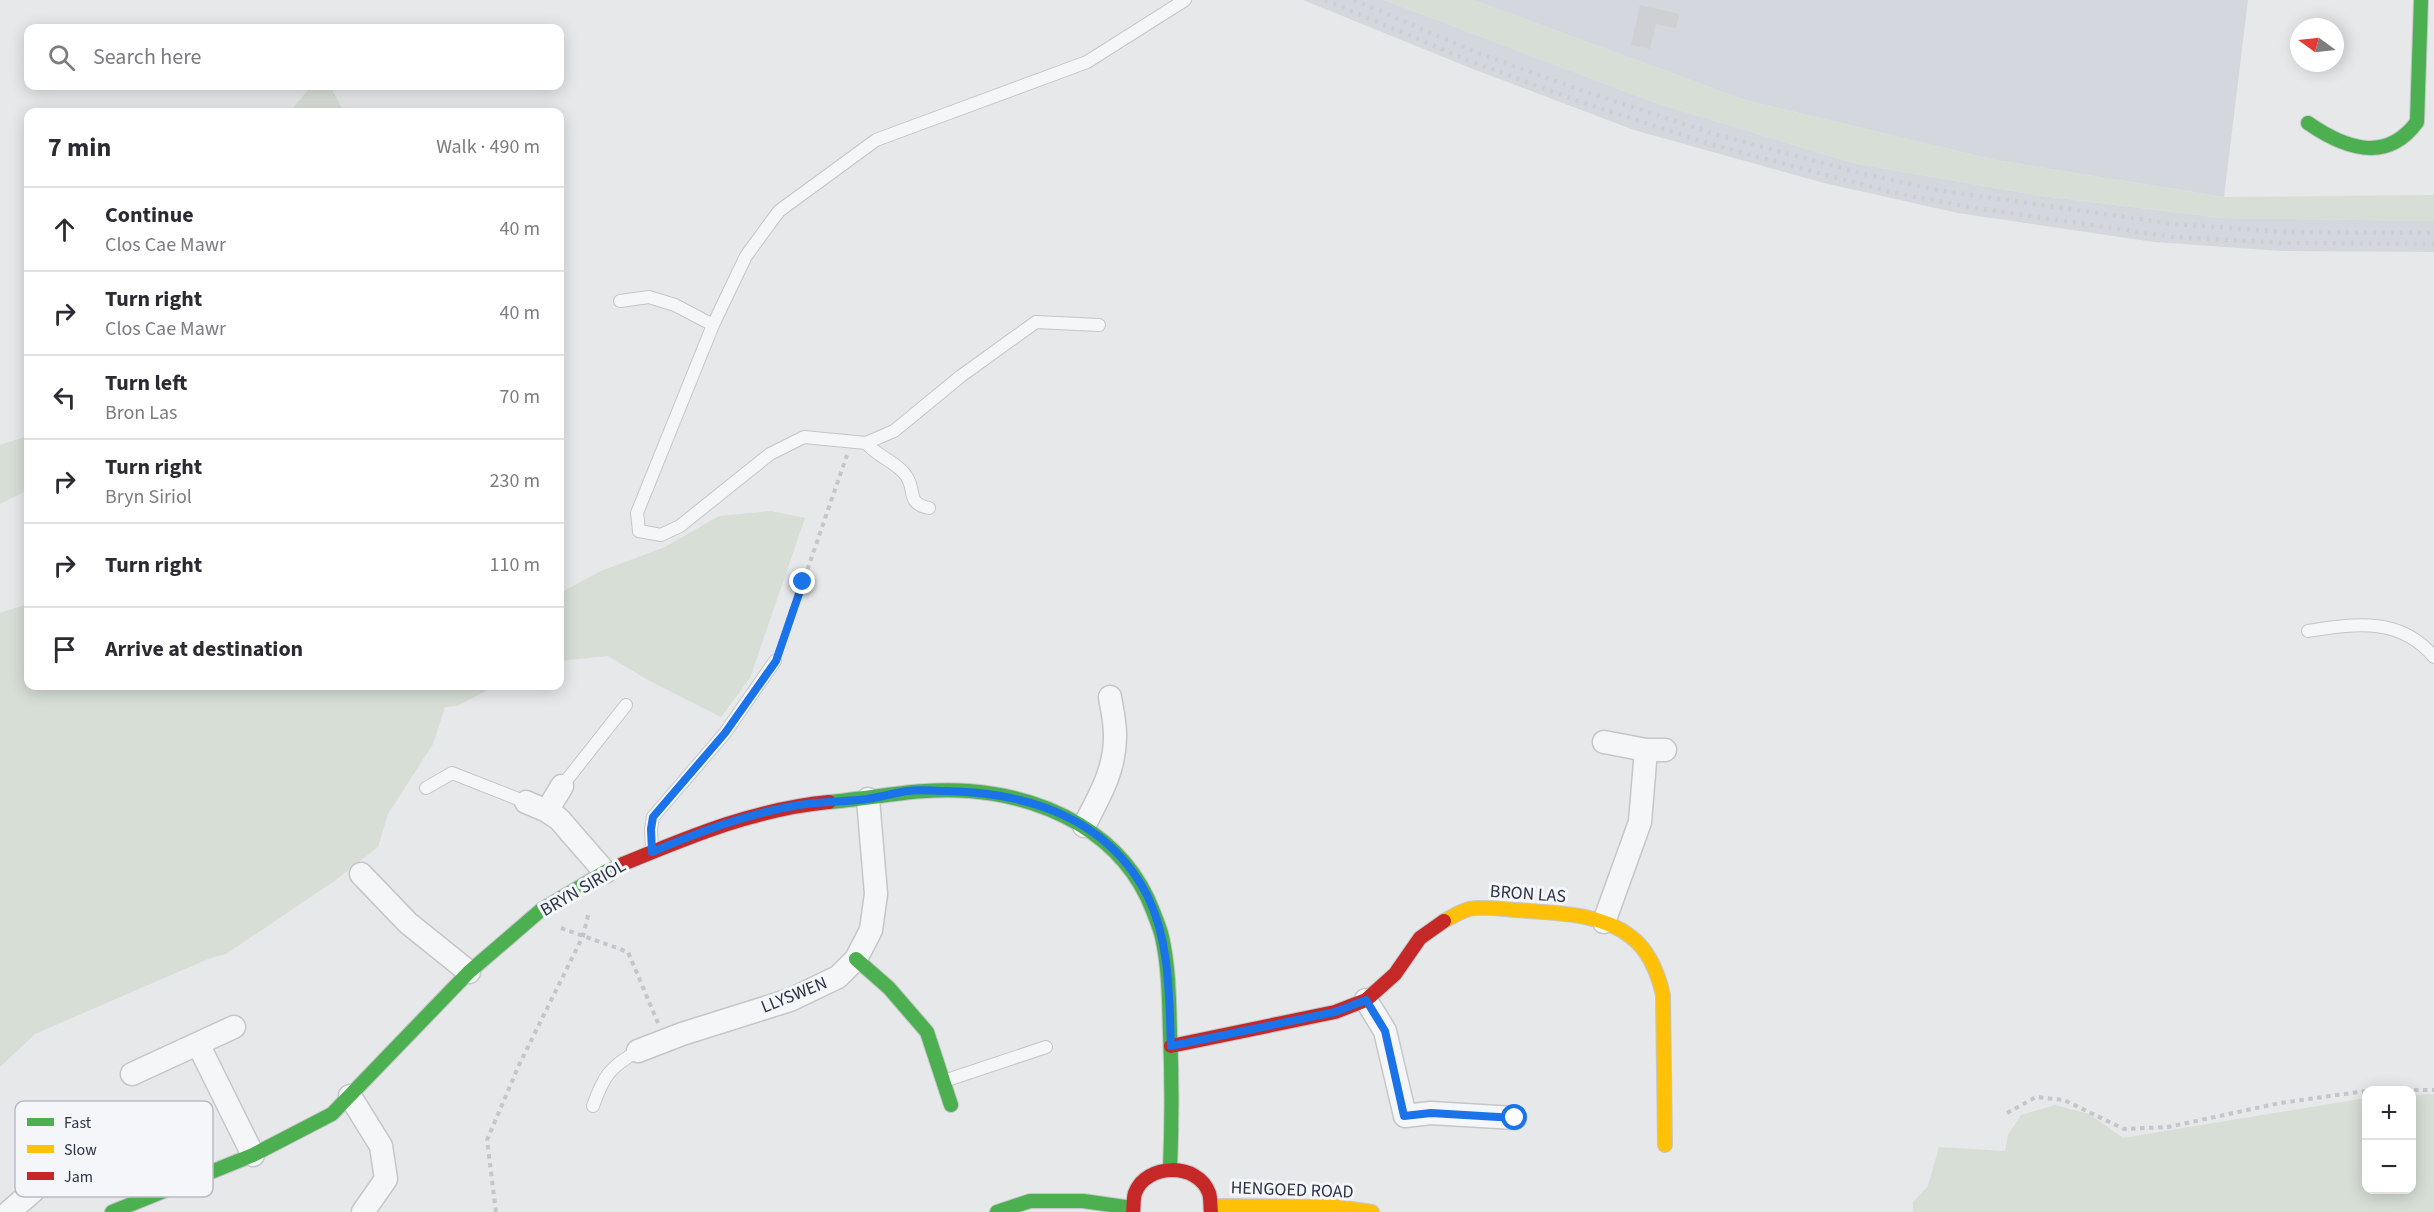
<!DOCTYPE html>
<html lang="en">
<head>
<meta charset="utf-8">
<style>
  :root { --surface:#fff; --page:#f7f7f7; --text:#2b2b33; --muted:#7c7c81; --line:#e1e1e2 }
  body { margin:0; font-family:"Source Sans 3",sans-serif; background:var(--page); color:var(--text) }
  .controls { position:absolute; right:18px; bottom:18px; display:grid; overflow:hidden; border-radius:12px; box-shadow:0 3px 15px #0003 }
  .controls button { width:54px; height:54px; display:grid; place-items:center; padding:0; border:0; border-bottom:2px solid var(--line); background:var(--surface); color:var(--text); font:30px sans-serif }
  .compass { position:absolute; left:2290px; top:18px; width:54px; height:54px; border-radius:50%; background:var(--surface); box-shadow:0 3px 15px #0003; rotate:285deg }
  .stop { position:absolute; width:18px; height:18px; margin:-14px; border:4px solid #1a73e8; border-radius:50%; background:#fff }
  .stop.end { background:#1a73e8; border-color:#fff; box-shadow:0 2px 6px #0008 }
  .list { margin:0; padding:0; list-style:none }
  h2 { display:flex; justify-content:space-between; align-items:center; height:78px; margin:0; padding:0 24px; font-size:26px }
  h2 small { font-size:20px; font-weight:400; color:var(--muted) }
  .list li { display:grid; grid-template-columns:39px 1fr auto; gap:18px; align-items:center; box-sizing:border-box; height:84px; padding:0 24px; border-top:2px solid var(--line) }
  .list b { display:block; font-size:22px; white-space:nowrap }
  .list p { margin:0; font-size:20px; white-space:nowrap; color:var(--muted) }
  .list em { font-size:20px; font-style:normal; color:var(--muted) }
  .icon { flex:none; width:33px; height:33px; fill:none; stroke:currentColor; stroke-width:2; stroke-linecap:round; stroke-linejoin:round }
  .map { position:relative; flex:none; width:2434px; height:1212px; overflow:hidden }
  .search { position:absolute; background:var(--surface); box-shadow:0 3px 15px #0003; left:24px; top:24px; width:540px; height:66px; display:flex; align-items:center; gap:15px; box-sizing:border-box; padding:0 21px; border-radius:12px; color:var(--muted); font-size:22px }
  .panel { position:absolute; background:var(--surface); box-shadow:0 3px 15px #0003; left:24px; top:108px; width:540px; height:582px; border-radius:12px }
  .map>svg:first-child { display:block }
  .built { fill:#d4d7dd }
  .green { fill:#d6ded6 }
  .building { fill:#ced0d3 }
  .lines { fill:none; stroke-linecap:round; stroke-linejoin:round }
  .lane-casing { stroke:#c4c6c8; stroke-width:14 }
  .street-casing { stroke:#c4c6c8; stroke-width:25 }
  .fast-casing { stroke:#c4c6c8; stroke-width:16 }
  .slow-casing { stroke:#c4c6c8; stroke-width:16 }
  .jam-casing { stroke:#c4c6c8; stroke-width:16 }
  .path { stroke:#c5c6ca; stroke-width:4; stroke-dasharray:4.5 4.5; stroke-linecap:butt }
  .lane { stroke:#f5f6f7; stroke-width:12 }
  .street { stroke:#f5f6f7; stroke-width:22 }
  .fast { stroke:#4caf50; stroke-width:14 }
  .slow { stroke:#ffc107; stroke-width:14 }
  .jam { stroke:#c62828; stroke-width:14 }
  .rail { stroke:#cecfd2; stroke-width:4.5; stroke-dasharray:3 6; stroke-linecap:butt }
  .route { stroke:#1a73e8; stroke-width:8 }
  .labels { text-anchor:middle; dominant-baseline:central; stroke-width:6; stroke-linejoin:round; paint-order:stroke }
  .street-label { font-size:18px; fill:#2b3445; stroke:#f4f6f9 }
  .key { fill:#f4f6f9; stroke:#b8bcc3; stroke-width:1.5 }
  .key-label { font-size:16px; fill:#2b3445 }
</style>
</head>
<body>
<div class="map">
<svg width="2434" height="1212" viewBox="0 0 2434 1212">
  <rect width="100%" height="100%" fill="#e6e8ea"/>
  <path class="built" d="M1303,0h81l272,103 197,60 182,32 186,23 213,3v31l-153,-1 -127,-9 -196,-29 -134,-30 -190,-53 -161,-61z
    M1473,0h775l-24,197 -229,-37 -250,-60z"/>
  <path class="green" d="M1384,0h89l272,100 250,60 229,37 210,-2v26l-213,-3 -186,-23 -182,-32 -197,-60z
    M311,86h19l14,26h-54z
    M28,436v54l-28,14v-59z
    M771,511l34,7 -55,160 -29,39 -73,-37 -40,-24 -48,5v-68l41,-22 64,-24 54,-31z
    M28,604v82h467l-38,20 -12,1 -12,37 -45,70 -10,33 -45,35 -107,72 -18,5 -173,75 -35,33v-454z
    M2434,1094v118h-521v-10l15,-16 11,-39 66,4 3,-16 13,-20 34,-10 34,9 34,24 243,-40v92h46v-95z"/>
  <path class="building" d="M1640,5l39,9 -3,14 -20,-4 -6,25 -19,-4z"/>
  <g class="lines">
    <g class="lane-casing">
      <path id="lane" d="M620,301l29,-4 26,8 38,20
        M1099,325l-63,-3 -75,54 -67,55 -28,12 -62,-6 -34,17 -90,72 -19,9 -22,-4 -2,-18 76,-188 33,-69 33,-45 97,-71 211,-78 98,-62
        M866,443c11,13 28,18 38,30 14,15 0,30 25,35
        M2308,631c47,-7 92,-15 126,26
        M562,786l64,-81
        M426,788l26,-15 74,29
        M652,850l-1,-21 2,-12 72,-84 50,-72
        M944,1081l102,-34
        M593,1106c11,-31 17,-39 45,-55"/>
    </g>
    <g class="street-casing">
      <path id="street" d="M1604,742l42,8h19
        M526,802l21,9 12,8 46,53
        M547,811l15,-25
        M1084,826c15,-29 32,-57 31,-92 0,-12 -3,-25 -5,-37
        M361,874l47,49 61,49
        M1604,922l36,-100 6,-72
        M1366,1000l19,31 20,85 26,-3 84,5
        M198,1044l55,111
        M638,1051l44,-17 108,-34 48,-23 18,-18 15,-29 5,-36 -8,-95
        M132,1074l102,-47
        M350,1096l31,50 5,33 -23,33
        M9,1212l24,-21"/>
    </g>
    <g class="fast-casing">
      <path id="fast" d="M2308,123c36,25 78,41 109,-1l4,-122
        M829,802c47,-4 93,-15 140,-11 78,6 155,43 184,120 3,8 7,17 9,26 7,31 7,63 8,95 2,46 2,91 0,137
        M856,959l33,29 38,44 24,73
        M112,1212l141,-57 79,-41 137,-142 72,-62 64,-38 18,-8
        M997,1212l33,-11h53l49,7"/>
    </g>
    <g class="slow-casing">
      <path id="slow" d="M1444,921c8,-4 17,-10 25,-12 14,-3 32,0 46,1 38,3 83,2 115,26 19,14 28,37 33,59l2,150
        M1212,1206l125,1 35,5"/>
    </g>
    <g class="jam-casing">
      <path id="jam" d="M623,864c68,-28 132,-55 206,-62
        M1171,1046l164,-34 31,-12 29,-26 25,-36 24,-17
        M1133,1212c1,-6 0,-13 2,-19 11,-30 63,-31 74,0 2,6 1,13 2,19"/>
    </g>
    <path class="path" d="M781,646l66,-191
      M561,928l67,24 30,71
      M2405,1090h29
      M2007,1113l29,-16 28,3 60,29 44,-2 112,-24 86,-12
      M496,1212l-9,-72 32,-75 64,-129 6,-24"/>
    <use href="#lane" class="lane"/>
    <use href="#street" class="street"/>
    <use href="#fast" class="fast"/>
    <use href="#slow" class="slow"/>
    <use href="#jam" class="jam"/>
    <path class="rail" d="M1325,0l150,63 106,39 132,43 182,48 74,14 204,30 112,6 149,1
      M1354,0l124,53 108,39 132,43 142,38 77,17 237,34 111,8 149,1"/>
  </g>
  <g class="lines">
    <path class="route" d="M803,582l-27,79 -51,72 -72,84 -2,12 1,23c47,-20 97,-39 147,-47 23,-4 46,-3 68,-6 14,-2 27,-6 40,-8 12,-2 25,0 37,0 82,1 163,26 203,104 23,46 22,101 24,151l164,-34 31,-12 19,31 19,85 27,-3 84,5"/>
  </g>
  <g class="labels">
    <g class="street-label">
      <text transform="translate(583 888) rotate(-30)">BRYN SIRIOL</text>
      <text transform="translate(1528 894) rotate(4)">BRON LAS</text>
      <text transform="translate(794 995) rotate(-22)">LLYSWEN</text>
      <text transform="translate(1292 1190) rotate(2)">HENGOED ROAD</text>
    </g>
  </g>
  <rect x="15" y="1101" width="198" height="96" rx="9" class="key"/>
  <rect x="27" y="1118" width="27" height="8" fill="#4caf50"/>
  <rect x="27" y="1145" width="27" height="8" fill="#ffc107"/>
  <rect x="27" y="1172" width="27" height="8" fill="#c62828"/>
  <g class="key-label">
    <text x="64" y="1128">Fast</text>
    <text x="64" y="1155">Slow</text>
    <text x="64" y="1182">Jam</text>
  </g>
</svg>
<div class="controls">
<button>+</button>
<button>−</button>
</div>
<svg class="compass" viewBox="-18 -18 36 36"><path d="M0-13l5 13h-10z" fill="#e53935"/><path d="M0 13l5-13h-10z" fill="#7c7c81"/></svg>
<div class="stop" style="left:1515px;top:1118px"></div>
<div class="stop end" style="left:803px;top:582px"></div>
<div class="search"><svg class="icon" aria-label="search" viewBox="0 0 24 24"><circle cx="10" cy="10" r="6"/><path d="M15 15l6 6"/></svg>Search here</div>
<section class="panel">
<h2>7 min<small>Walk · 490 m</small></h2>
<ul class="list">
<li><svg class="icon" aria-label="ahead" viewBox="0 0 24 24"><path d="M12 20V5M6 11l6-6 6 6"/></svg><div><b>Continue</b><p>Clos Cae Mawr</p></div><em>40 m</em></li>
<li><svg class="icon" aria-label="right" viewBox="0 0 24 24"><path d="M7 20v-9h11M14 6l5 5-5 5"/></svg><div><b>Turn right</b><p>Clos Cae Mawr</p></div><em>40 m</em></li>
<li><svg class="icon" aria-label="left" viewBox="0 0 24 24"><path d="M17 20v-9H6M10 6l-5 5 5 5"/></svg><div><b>Turn left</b><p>Bron Las</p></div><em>70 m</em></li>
<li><svg class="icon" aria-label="right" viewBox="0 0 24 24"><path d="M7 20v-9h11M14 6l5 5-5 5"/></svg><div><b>Turn right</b><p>Bryn Siriol</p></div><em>230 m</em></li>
<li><svg class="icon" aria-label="right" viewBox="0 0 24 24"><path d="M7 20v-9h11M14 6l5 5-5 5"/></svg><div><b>Turn right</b></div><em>110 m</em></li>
<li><svg class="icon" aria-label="arrive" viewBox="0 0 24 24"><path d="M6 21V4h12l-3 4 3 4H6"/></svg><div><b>Arrive at destination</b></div></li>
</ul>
</section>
</div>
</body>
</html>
